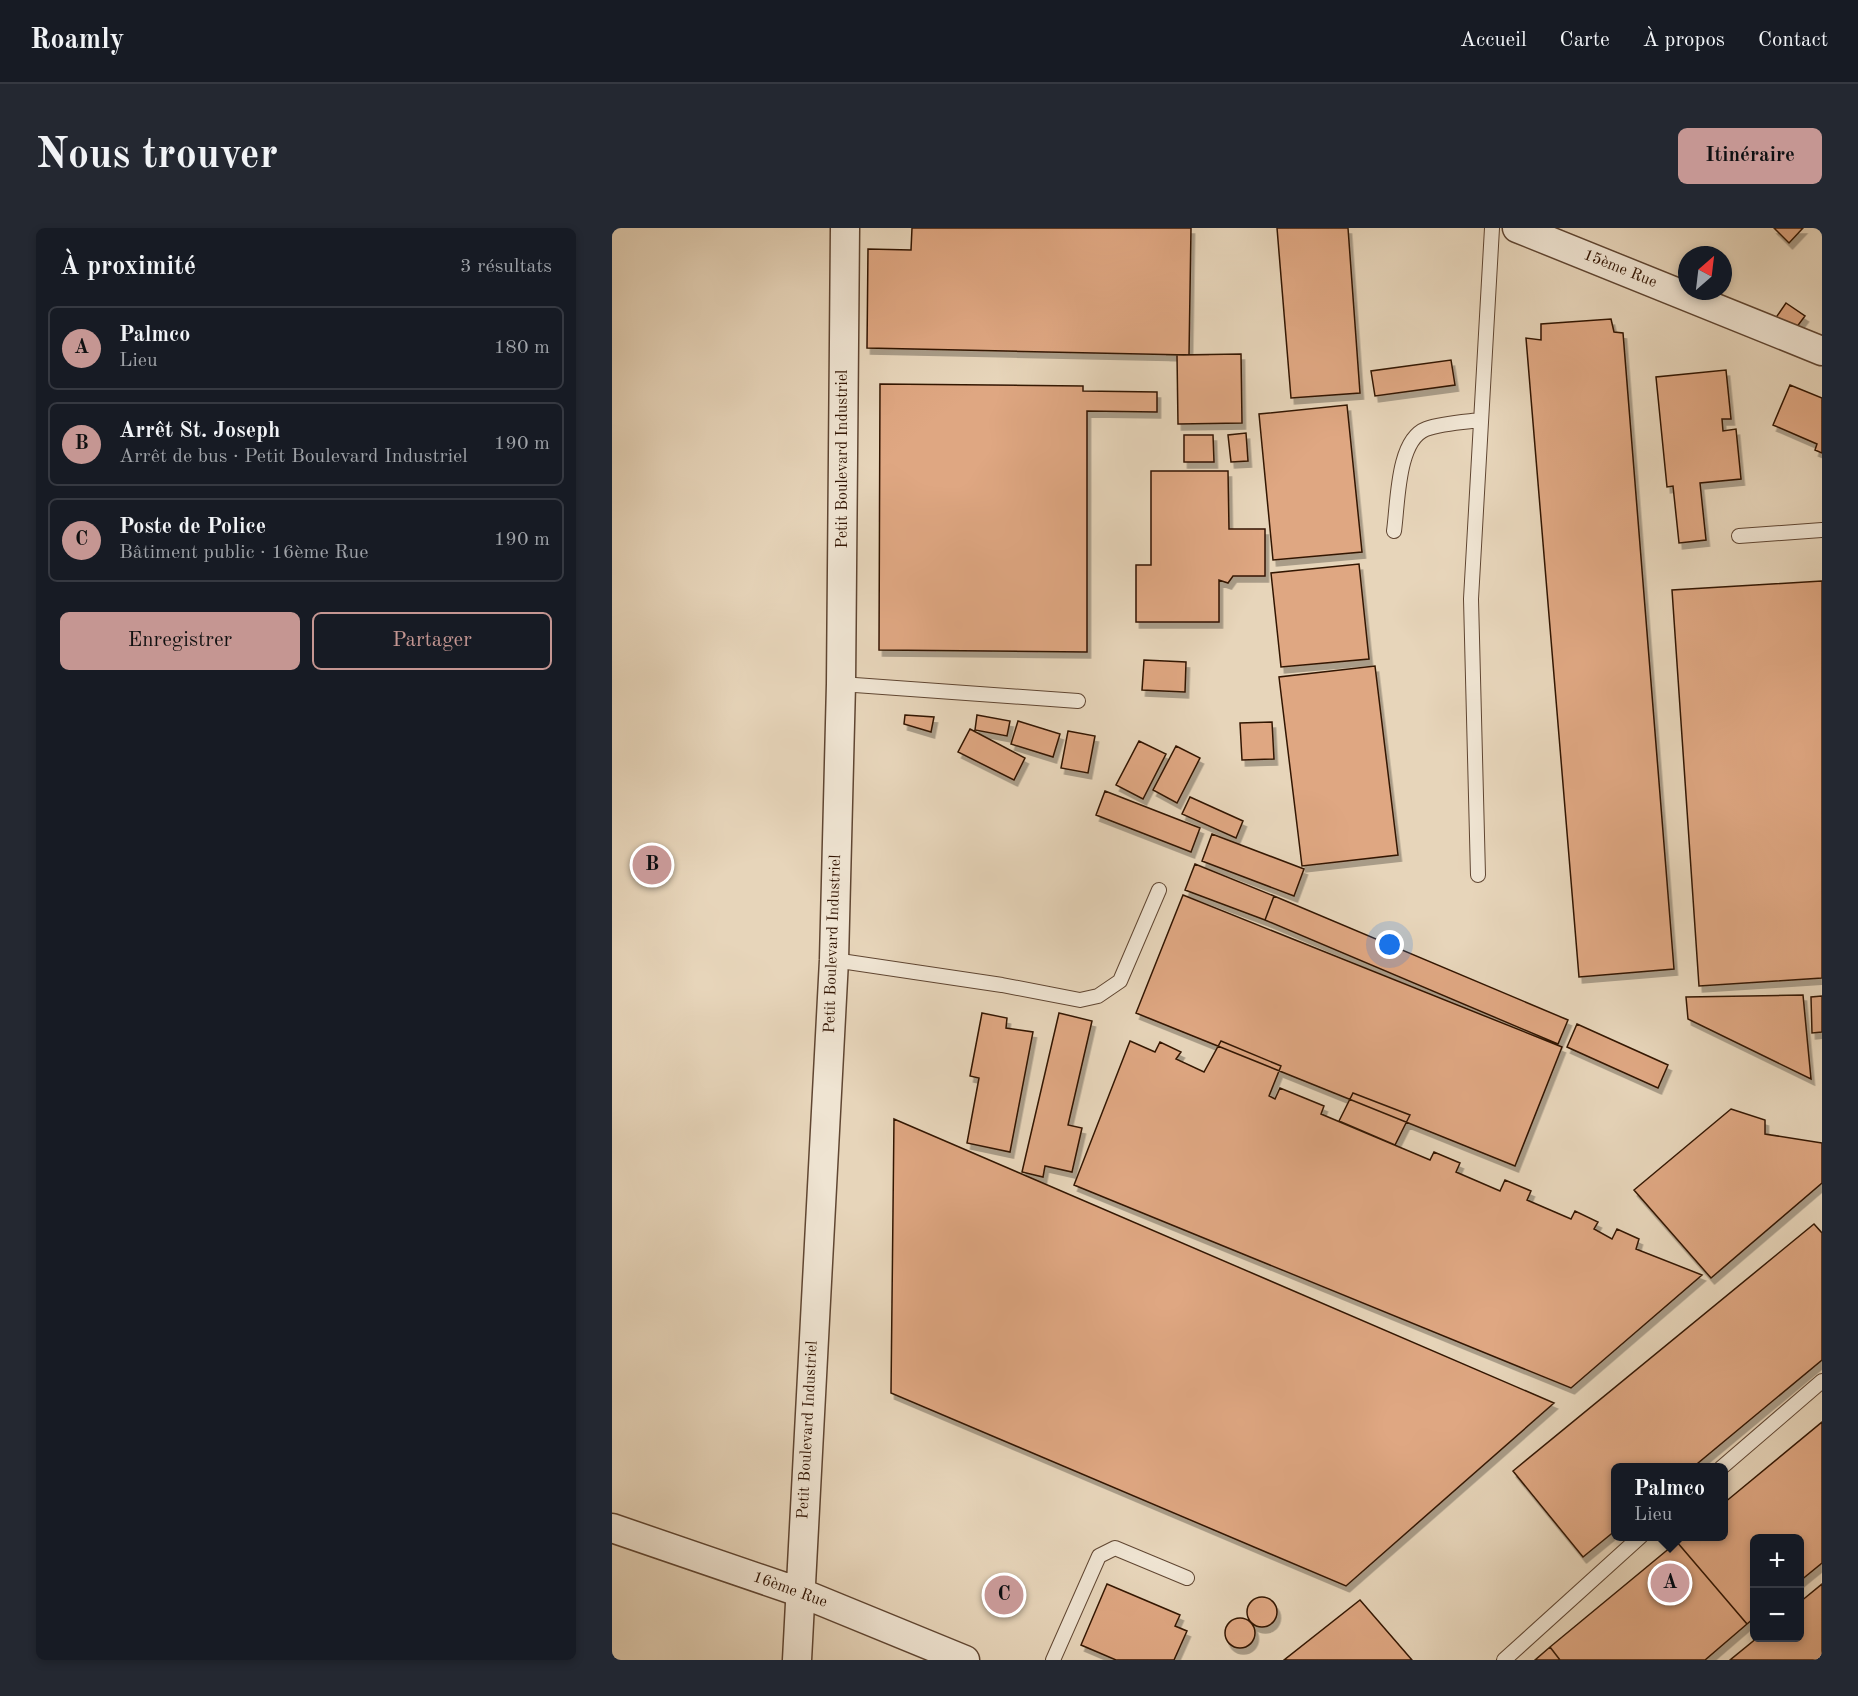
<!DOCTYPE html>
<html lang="fr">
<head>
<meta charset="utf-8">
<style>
  :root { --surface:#171b24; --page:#242831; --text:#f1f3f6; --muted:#9ea1a6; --line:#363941; --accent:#c59692 }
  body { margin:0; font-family:"Old Standard TT",serif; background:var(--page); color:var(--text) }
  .controls { position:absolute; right:18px; bottom:18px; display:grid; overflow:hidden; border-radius:9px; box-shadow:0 3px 9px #0003 }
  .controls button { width:54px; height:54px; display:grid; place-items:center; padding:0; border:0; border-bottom:2px solid var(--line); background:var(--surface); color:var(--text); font:30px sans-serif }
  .compass { position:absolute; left:1066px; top:18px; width:54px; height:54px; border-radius:50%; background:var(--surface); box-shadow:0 3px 9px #0003; rotate:28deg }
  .you { position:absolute; left:778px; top:717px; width:21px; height:21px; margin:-15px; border:4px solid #fff; border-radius:50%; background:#1a73e8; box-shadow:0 0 0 9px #1a73e833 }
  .badge { display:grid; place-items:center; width:39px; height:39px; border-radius:50%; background:var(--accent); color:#111; font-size:20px; font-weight:700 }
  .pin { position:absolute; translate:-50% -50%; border:3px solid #fff; box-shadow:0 2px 6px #0006 }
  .popup { position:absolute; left:999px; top:1235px; width:117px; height:78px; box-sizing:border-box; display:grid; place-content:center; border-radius:9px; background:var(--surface); filter:drop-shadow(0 2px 4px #0005); font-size:20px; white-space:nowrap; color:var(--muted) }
  .popup b { font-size:22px; color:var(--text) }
  .popup::after { content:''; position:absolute; left:50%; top:100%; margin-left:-12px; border:12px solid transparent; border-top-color:var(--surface) }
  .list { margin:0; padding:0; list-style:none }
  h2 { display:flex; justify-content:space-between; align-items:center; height:78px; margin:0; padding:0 24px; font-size:26px }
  h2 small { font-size:20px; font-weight:400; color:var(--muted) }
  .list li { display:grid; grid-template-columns:39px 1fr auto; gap:18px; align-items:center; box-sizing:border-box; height:84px; margin:0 12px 12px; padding:0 12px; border:2px solid var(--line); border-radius:9px }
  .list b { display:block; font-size:22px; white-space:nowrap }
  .list p { margin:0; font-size:20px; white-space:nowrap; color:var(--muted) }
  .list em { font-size:20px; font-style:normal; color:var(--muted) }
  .actions { display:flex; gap:12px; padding:18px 24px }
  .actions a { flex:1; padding:14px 0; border:2px solid var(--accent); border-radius:9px; text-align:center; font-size:21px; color:var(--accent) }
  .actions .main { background:var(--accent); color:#111 }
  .map { position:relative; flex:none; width:1210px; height:1432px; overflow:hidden; border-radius:9px }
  header { display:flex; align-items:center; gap:36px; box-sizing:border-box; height:84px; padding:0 30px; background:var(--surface); border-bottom:2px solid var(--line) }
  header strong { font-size:28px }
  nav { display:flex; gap:33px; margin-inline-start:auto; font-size:21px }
  .intro { display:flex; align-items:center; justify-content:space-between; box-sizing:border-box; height:144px; padding:0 36px }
  h1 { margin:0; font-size:42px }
  .button { padding:15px 27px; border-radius:9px; background:var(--accent); color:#111; font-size:21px; font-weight:700 }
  main { display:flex; gap:36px; padding:0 36px }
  aside { flex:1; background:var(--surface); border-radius:9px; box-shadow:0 3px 9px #0003 }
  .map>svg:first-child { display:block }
  .building { fill:#dfa782; stroke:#331604; stroke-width:1.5; filter:url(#shadow) }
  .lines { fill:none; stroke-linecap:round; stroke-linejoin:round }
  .lane-casing { stroke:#604632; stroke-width:16 }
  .street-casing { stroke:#604632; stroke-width:31 }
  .lane { stroke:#efe4d2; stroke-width:14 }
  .street { stroke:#efe4d2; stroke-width:28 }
  .labels { text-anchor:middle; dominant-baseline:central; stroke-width:4.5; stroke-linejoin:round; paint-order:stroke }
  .street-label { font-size:16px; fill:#331604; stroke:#efe4d2 }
</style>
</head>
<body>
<header>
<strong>Roamly</strong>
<nav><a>Accueil</a><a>Carte</a><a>À propos</a><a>Contact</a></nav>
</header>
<div class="intro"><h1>Nous trouver</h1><a class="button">Itinéraire</a></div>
<main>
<aside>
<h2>À proximité<small>3 résultats</small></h2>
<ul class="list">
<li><span class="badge">A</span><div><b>Palmco</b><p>Lieu</p></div><em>180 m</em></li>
<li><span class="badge">B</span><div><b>Arrêt St. Joseph</b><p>Arrêt de bus · Petit Boulevard Industriel</p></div><em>190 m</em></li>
<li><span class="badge">C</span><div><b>Poste de Police</b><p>Bâtiment public · 16ème Rue</p></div><em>190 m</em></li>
</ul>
<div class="actions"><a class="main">Enregistrer</a><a>Partager</a></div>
</aside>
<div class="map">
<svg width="1210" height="1432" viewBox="0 0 1210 1432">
  <defs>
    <filter id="shadow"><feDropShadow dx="3.5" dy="6" stdDeviation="0" flood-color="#0004"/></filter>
  </defs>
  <rect width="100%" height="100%" fill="#e7d5ba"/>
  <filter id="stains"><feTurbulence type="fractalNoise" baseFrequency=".00333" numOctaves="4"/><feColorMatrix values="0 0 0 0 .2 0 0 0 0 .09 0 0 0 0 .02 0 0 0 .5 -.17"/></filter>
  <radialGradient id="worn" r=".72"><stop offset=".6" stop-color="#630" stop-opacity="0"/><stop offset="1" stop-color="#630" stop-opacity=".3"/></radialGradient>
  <path class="building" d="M300,0h279l-2,127 -322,-7 1,-99 43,1z
    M665,0h71l12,165 -69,5z
    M1162,0h29l-14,15z
    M1174,75l19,13 -12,16 -18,-13z
    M999,91l3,13 9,1 51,636 -95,8 -53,-639 15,2v-16z
    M629,126l1,69 -64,1 -1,-69z
    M839,132l4,25 -80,11 -4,-25z
    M1114,142l5,49h-9l1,12 13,-2 5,50 -41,4 6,57 -27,3 -6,-57 -6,1 -11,-110z
    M268,156l203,2v5l74,1v20l-70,-1v241l-208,-2z
    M1178,157l32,13v55l-7,-3 2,-6 -44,-19z
    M735,177l15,147 -89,8 -14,-146z
    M634,205l2,28 -17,1 -3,-27z
    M572,207h29l1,27h-30z
    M539,243h77l1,58h36v47h-32l-5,7 -9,-3v42h-83v-57h15z
    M747,336l10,95 -88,8 -10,-94z
    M1210,353v397l-123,8 -27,-396z
    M532,432l42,2 -1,30 -43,-2z
    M763,438l23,189 -96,11 -23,-189z
    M293,487l29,2 -3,15 -27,-8z
    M365,487l33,6 -3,15 -32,-6z
    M406,493l42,13 -7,23 -42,-13z
    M660,494l2,37 -32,1 -2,-37z
    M358,501l55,29 -11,22 -56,-28z
    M456,503l27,5 -7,37 -27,-5z
    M527,513l27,13 -23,45 -27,-14z
    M564,518l24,12 -23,45 -24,-13z
    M493,563l95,37 -9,24 -95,-37z
    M578,569l53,24 -7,17 -54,-24z
    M600,606l92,35 -10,27 -92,-35z
    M583,636l79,32 -9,24 -80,-30z
    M571,667l379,152 -47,119 -379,-153z
    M662,668l294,124 -10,24 -293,-124z
    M1191,767l8,84 -123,-60 -2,-22z
    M1210,768v36l-10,1 -1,-36z
    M370,785l25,5 -1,10 27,4 -23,120 -43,-9 12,-65 -9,-2z
    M447,785l33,8 -24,104 14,3 -10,44 -27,-6 -2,11 -21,-5z
    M965,796l91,41 -10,23 -91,-41z
    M518,813l25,11 5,-10 21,10 -5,7 28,13 17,-31 60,25 -12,30 6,3 5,-11 44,18 -3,8 109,46 4,-8 26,11 -4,9 44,19 5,-11 26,11 -4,9 44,19 4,-8 23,11 -4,7 18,10 5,-10 22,10 -3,10 66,26 -131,113 -497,-203z
    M741,865l57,22 -15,30 -56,-24z
    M1119,881l34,11v14l57,9v40l-111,95 -77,-88z
    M282,891l660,284 -208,183 -455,-193z
    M1202,996l8,9v127l-130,108h-76v62l-33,27 -70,-86z
    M1210,1194v141l-22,18v-43h-46v80l-7,6 -70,-82 7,-6h40v-33z
    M1065,1314l70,82 -42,36h-145l-10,-13z
    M495,1356l73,31 -5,11 12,5 -13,29h-58l-35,-15z
    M1210,1356v76h-92l27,-22h43v-36z
    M635 1384a15 15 0 1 1 30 0a15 15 0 1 1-30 0Z
    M748,1372l52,60h-128z
    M613 1405a15 15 0 1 1 30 0a15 15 0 1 1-30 0Z
    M938,1419l10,13h-25z"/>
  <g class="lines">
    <g class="lane-casing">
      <path id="lane" d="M782,303c4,-28 3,-91 32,-102 16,-6 38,-7 55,-9
        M1127,308l83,-6
        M229,456l237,17
        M866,647l-7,-276 21,-371
        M222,732l168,25 78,15 18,-4 22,-15 39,-91
        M1109,1240l101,-87
        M441,1432l46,-104 16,-8 72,30
        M892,1432l137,-124"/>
    </g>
    <g class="street-casing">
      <path id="street" d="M905,0l305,123
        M0,1300l187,64 166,68
        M185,1432l37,-700 7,-276 4,-456"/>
    </g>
    <use href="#lane" class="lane"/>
    <use href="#street" class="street"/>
  </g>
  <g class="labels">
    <g class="street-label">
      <text transform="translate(1008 41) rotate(22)">15ème Rue</text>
      <text transform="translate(231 231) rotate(-90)">Petit Boulevard Industriel</text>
      <text transform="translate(221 716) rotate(-88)">Petit Boulevard Industriel</text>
      <text transform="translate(196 1202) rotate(-87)">Petit Boulevard Industriel</text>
      <text transform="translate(178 1362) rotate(20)">16ème Rue</text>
    </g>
  </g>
  <rect width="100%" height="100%" filter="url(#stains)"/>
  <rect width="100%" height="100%" fill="url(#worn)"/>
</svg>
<div class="controls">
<button>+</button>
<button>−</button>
</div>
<svg class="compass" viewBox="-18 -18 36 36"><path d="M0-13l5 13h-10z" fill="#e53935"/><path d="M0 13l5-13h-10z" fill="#9ea1a6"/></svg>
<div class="you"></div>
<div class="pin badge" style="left:1058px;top:1355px">A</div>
<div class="popup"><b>Palmco</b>Lieu</div>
<div class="pin badge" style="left:40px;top:637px">B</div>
<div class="pin badge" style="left:392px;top:1367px">C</div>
</div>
</main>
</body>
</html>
